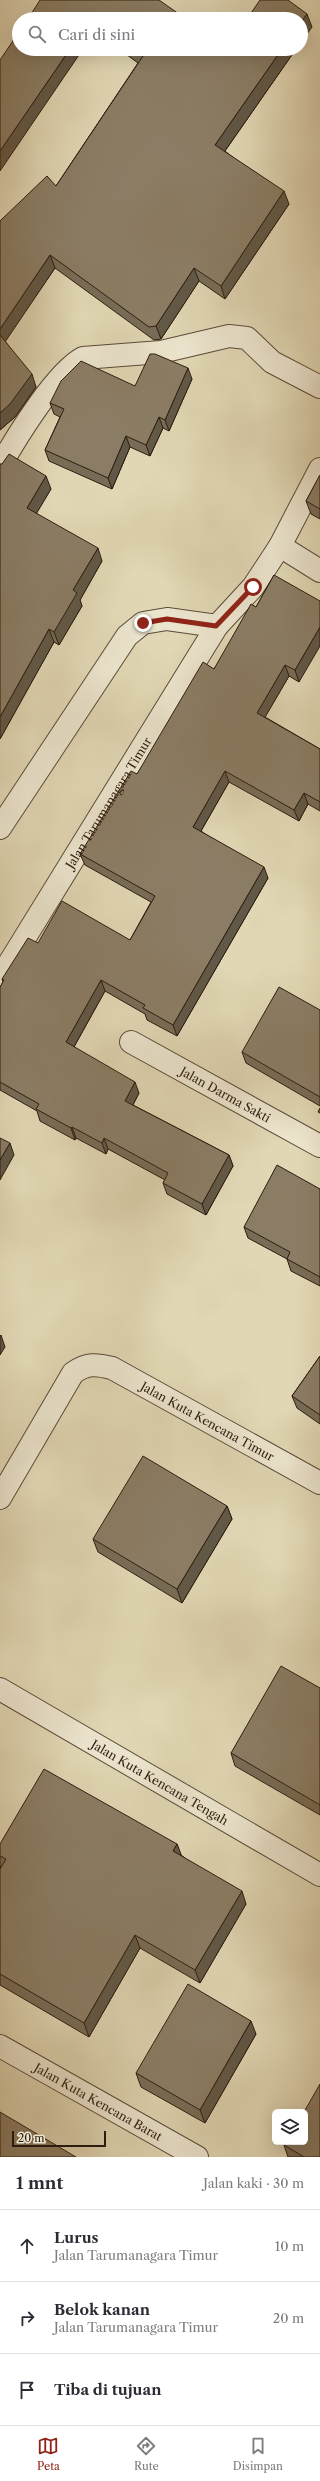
<!DOCTYPE html>
<html lang="id">
<head>
<meta charset="utf-8">
<style>
  :root { --surface:#fff; --page:#f2f2f3; --text:#2b2b33; --muted:#7c7c81; --line:#e1e1e2; --accent:#8f2418 }
  body { margin:0; font-family:"Libre Caslon Text",serif; background:var(--page); color:var(--text) }
  .controls { position:absolute; right:12px; bottom:12px; display:grid; overflow:hidden; border-radius:6px; box-shadow:0 4px 16px #0002 }
  .controls button { width:36px; height:36px; display:grid; place-items:center; padding:0; border:0; border-bottom:1px solid var(--line); background:var(--surface); color:var(--text); font:20px sans-serif }
  .scale { position:absolute; left:12px; bottom:10px; width:94px; box-sizing:border-box; padding-left:4px; border:2px solid #2d1c10; border-top:0; font-size:11px; line-height:14px; white-space:nowrap; color:#2d1c10; -webkit-text-stroke:3px #ece5ce; paint-order:stroke }
  .stop { position:absolute; width:12px; height:12px; margin:-9px; border:3px solid #8f2418; border-radius:50%; background:#fff }
  .stop.end { background:#8f2418; border-color:#fff; box-shadow:0 1px 4px #0008 }
  .list { margin:0; padding:0; list-style:none }
  h2 { display:flex; justify-content:space-between; align-items:center; height:52px; margin:0; padding:0 16px; font-size:17px }
  h2 small { font-size:13px; font-weight:400; color:var(--muted) }
  .list li { display:grid; grid-template-columns:26px 1fr auto; gap:12px; align-items:center; box-sizing:border-box; height:72px; padding:0 16px; border-top:1px solid var(--line) }
  .list b { display:block; font-size:15px; white-space:nowrap }
  .list p { margin:0; font-size:13px; white-space:nowrap; color:var(--muted) }
  .list em { font-size:13px; font-style:normal; color:var(--muted) }
  .icon { flex:none; width:22px; height:22px; fill:none; stroke:currentColor; stroke-width:2; stroke-linecap:round; stroke-linejoin:round }
  .map { position:relative; flex:none; width:320px; height:2157px; overflow:hidden }
  .search { position:absolute; background:var(--surface); box-shadow:0 4px 16px #0002; left:12px; right:12px; top:12px; height:44px; display:flex; align-items:center; gap:10px; box-sizing:border-box; padding:0 14px; border-radius:22px; color:var(--muted); font-size:15px }
  .sheet { height:268px; background:var(--surface) }
  nav { display:flex; justify-content:space-around; align-items:center; box-sizing:border-box; height:56px; border-top:1px solid var(--line); background:var(--surface); font-size:11px; color:var(--muted) }
  nav a { display:grid; justify-items:center; gap:2px }
  nav .on { color:var(--accent) }
  .map>svg:first-child { display:block }
  .lines { fill:none; stroke-linecap:round; stroke-linejoin:round }
  .minor-casing { stroke:#5a4b39; stroke-width:24 }
  .minor { stroke:#ece5ce; stroke-width:22 }
  .wall { fill:#786c57; stroke:#2d1c10 }
  .shaded-wall { fill:#615847; stroke:#2d1c10 }
  .building { fill:#8b7d65; stroke:#2d1c10 }
  .route { stroke:#8f2418; stroke-width:5 }
  .labels { text-anchor:middle; dominant-baseline:central; stroke-width:3; stroke-linejoin:round; paint-order:stroke }
  .street-label { font-size:12px; fill:#2d1c10; stroke:#ece5ce }
</style>
</head>
<body>
<div class="map">
<svg width="320" height="2157" viewBox="0 0 320 2157">
  <rect width="100%" height="100%" fill="#e1d7b4"/>
  <filter id="stains"><feTurbulence type="fractalNoise" baseFrequency=".005" numOctaves="4"/><feColorMatrix values="0 0 0 0 .2 0 0 0 0 .09 0 0 0 0 .02 0 0 0 .5 -.17"/></filter>
  <radialGradient id="worn" r=".72"><stop offset=".6" stop-color="#630" stop-opacity="0"/><stop offset="1" stop-color="#630" stop-opacity=".3"/></radialGradient>
  <g class="lines">
    <g class="minor-casing">
      <g id="minor">
        <path d="M0,466c16,-28 56,-94 83,-108l78,-6 68,-16 18,2 25,24 48,25"/>
        <path d="M280,546l40,25"/>
        <path d="M0,828l127,-192 16,-13 24,-4 50,7"/>
        <path id="s1" d="M0,978l217,-352 36,-39 27,-41 40,-77"/>
        <path id="s2" d="M131,1042l189,104"/>
        <path id="s3" d="M0,1498l73,-125c14,-10 23,-9 39,-5l208,115"/>
        <path id="s4" d="M0,1689l320,186"/>
        <path id="s5" d="M0,2046l197,111"/>
      </g>
    </g>
    <use href="#minor" class="minor"/>
  </g>
  <path class="wall" d="M119,49h177l-71,102 64,53 -64,95 -26,-18 -38,58 -7,1 -99,-72 -50,73 31,46 -21,30 -15,13v-209l56,-35 82,-123z
    M192,379l-23,52 -6,-3 -13,28 -20,-9 -18,42 -63,-28 -4,-11 15,-33 -6,-3 -4,-11 85,-17z
    M0,464l51,25 -15,24 66,48 -22,39 2,6 -23,39 -5,-3 -54,97z
    M320,475v44l-9,-5 -5,-13z
    M274,575l25,107 -10,-6 -24,41 55,32v62l-12,-7 -9,17 -70,-39 -28,49 67,47 -91,158 -30,-16 -2,-6 -40,-23 -31,56 65,46 -6,12 96,50 4,11 -27,49 -39,-21 -4,-11 2,-3 -57,-31 -2,5 -30,-16 -1,2 -35,-19 -3,-10 -37,-21v-103l3,-5 -1,-3 36,-36 92,-3 21,-38 -66,-37 -5,-11 57,-80 77,-105 42,-62z
    M320,1010v96l-74,-43 -4,-11z
    M320,1189v97l-29,-15 -4,-12 -39,-21 -4,-11z
    M320,1356v68l-23,-16 -5,-12z
    M227,1506l5,13 -50,84 -84,-51 -5,-13z
    M320,1688v127l-85,-49 -4,-13z
    M0,1844h177l4,11 65,49 -46,79 -60,-35 -51,89 -89,-52v-116l1,-2 -1,-1z
    M256,2034l-51,89 -64,-36 -5,-14z
    M284,2145l36,12h-32z"/>
  <path class="shaded-wall" d="M307,14l5,13 -11,15v-20z
    M70,49h13l-83,122v-20z
    M282,49h14l-76,109 -5,-13z
    M284,191l5,13 -64,95 -4,-13z
    M50,255l5,13 -52,77 -3,-7v-9z
    M194,268l5,13 -38,58 -5,-13z
    M188,368l4,11 -23,52 -4,-11z
    M32,374l4,13 -21,30 -15,13v-17z
    M159,417l4,11 -13,28 -4,-11z
    M126,436l4,11 -18,42 -4,-11z
    M46,476l5,13 -19,32 -5,-13z
    M98,548l4,13 -22,39 2,6 -23,39 -5,-13 19,-42z
    M320,627v19l-21,36 -4,-12z
    M49,629l5,13 -54,97v-22z
    M285,665l4,11 -28,48 -4,-11z
    M225,771l4,11 -32,56 -4,-11z
    M304,793l4,11 -9,17 -5,-11z
    M264,867l4,11 -91,158 -4,-11z
    M101,980l4,11 -35,63 -4,-12z
    M135,1082l4,11 -10,19 -4,-11z
    M72,1127l4,11 -1,2 -4,-12z
    M104,1138l4,11 -2,5 -4,-11z
    M10,1143l4,12 -14,25v-20z
    M229,1155l4,11 -27,49 -4,-11z
    M1,1335l4,12 -5,8v-19z
    M227,1506l5,13 -50,84 -5,-14z
    M177,1844l5,13 -9,-6z
    M242,1891l4,13 -46,79 -5,-13z
    M135,1935l5,13 -51,89 -5,-14z
    M251,2021l5,13 -51,89 -5,-13z"/>
  <path class="building" d="M40,0h119l27,19h-158z
    M260,0h28l19,14 -6,8v-3h-54z
    M19,32v17h51l-70,102v-91z
    M133,49h149l-67,96 69,46 -63,95 -27,-18 -38,58 -7,1 -99,-72 -50,74v-108l47,-45 9,10 87,-130z
    M0,335l32,39 -22,30 -10,9z
    M150,354h5l33,14 -23,52 -6,-3 -13,28 -20,-9 -18,42 -63,-28 19,-41 -14,-6 11,-22 20,-20 54,25z
    M9,454l37,22 -19,32 71,40 -25,42 4,3 -23,39 -5,-3 -49,88v-253h2z
    M320,475v34l-14,-8z
    M274,575l46,26v26l-25,43 -10,-5 -28,48 63,36v53l-16,-9 -10,17 -69,-39 -32,56 71,40 -91,158 -30,-17 2,-3 -44,-25 -35,62 69,40 -10,19 104,54 -27,49 -39,-21 5,-10 -64,-35 -2,5 -30,-16 -1,1 -35,-19 3,-5 -39,-22v-95l4,-7 -2,-1 26,-41 10,5 24,-42 68,39 25,-44 -75,-42 51,-83 6,3 66,-112 11,7 37,-65 5,3z
    M279,987l41,23v87l-78,-45z
    M320,1108v5l-2,-1z
    M0,1138l10,5 -10,17z
    M277,1165l43,24v88l-33,-18 3,-7 -46,-25z
    M320,1356v59l-28,-19z
    M143,1456l84,50 -50,83 -84,-50z
    M281,1666l39,22v117l-89,-52z
    M44,1769l133,75 -4,7 69,40 -47,79 -60,-35 -51,88 -84,-49v-105l6,-10 -6,-3v-12z
    M188,1984l63,37 -51,89 -64,-37z
    M320,2084v73h-16l-20,-12 2,-3h19v-30h-1z
    M0,2112l76,45h-76z"/>
  <g class="lines">
    <path class="route" d="M143,623l24,-4 49,7 37,-39"/>
  </g>
  <g class="labels">
    <g class="street-label">
      <text stroke="none"><textPath href="#s1" startOffset="206">Jalan Tarumanagara Timur</textPath></text>
      <text stroke="none"><textPath href="#s2" startOffset="108">Jalan Darma Sakti</textPath></text>
      <text stroke="none"><textPath href="#s3" startOffset="295">Jalan Kuta Kencana Timur</textPath></text>
      <text stroke="none"><textPath href="#s4" startOffset="185">Jalan Kuta Kencana Tengah</textPath></text>
      <text stroke="none"><textPath href="#s5" startOffset="113">Jalan Kuta Kencana Barat</textPath></text>
    </g>
  </g>
  <rect width="100%" height="100%" filter="url(#stains)"/>
  <rect width="100%" height="100%" fill="url(#worn)"/>
</svg>
<div class="controls">
<button><svg class="icon" aria-label="layers" viewBox="0 0 24 24"><path d="M12 4l9 5-9 5-9-5zM3 14l9 5 9-5"/></svg></button>
</div>
<div class="scale">20 m</div>
<div class="stop" style="left:253px;top:587px"></div>
<div class="stop end" style="left:143px;top:623px"></div>
<div class="search"><svg class="icon" aria-label="search" viewBox="0 0 24 24"><circle cx="10" cy="10" r="6"/><path d="M15 15l6 6"/></svg>Cari di sini</div>
</div>
<section class="sheet">
<h2>1 mnt<small>Jalan kaki · 30 m</small></h2>
<ul class="list">
<li><svg class="icon" aria-label="ahead" viewBox="0 0 24 24"><path d="M12 20V5M6 11l6-6 6 6"/></svg><div><b>Lurus</b><p>Jalan Tarumanagara Timur</p></div><em>10 m</em></li>
<li><svg class="icon" aria-label="right" viewBox="0 0 24 24"><path d="M7 20v-9h11M14 6l5 5-5 5"/></svg><div><b>Belok kanan</b><p>Jalan Tarumanagara Timur</p></div><em>20 m</em></li>
<li><svg class="icon" aria-label="arrive" viewBox="0 0 24 24"><path d="M6 21V4h12l-3 4 3 4H6"/></svg><div><b>Tiba di tujuan</b></div></li>
</ul>
</section>
<nav>
<a class="on"><svg class="icon" aria-label="map" viewBox="0 0 24 24"><path d="M3 6l6-2 6 2 6-2v14l-6 2-6-2-6 2zM9 4v14M15 6v14"/></svg>Peta</a>
<a><svg class="icon" aria-label="directions" viewBox="0 0 24 24"><path d="M12 3l9 9-9 9-9-9zM9 14v-3h6M13 9l2 2-2 2"/></svg>Rute</a>
<a><svg class="icon" aria-label="saved" viewBox="0 0 24 24"><path d="M7 4h10v16l-5-4-5 4z"/></svg>Disimpan</a>
</nav>
</body>
</html>
